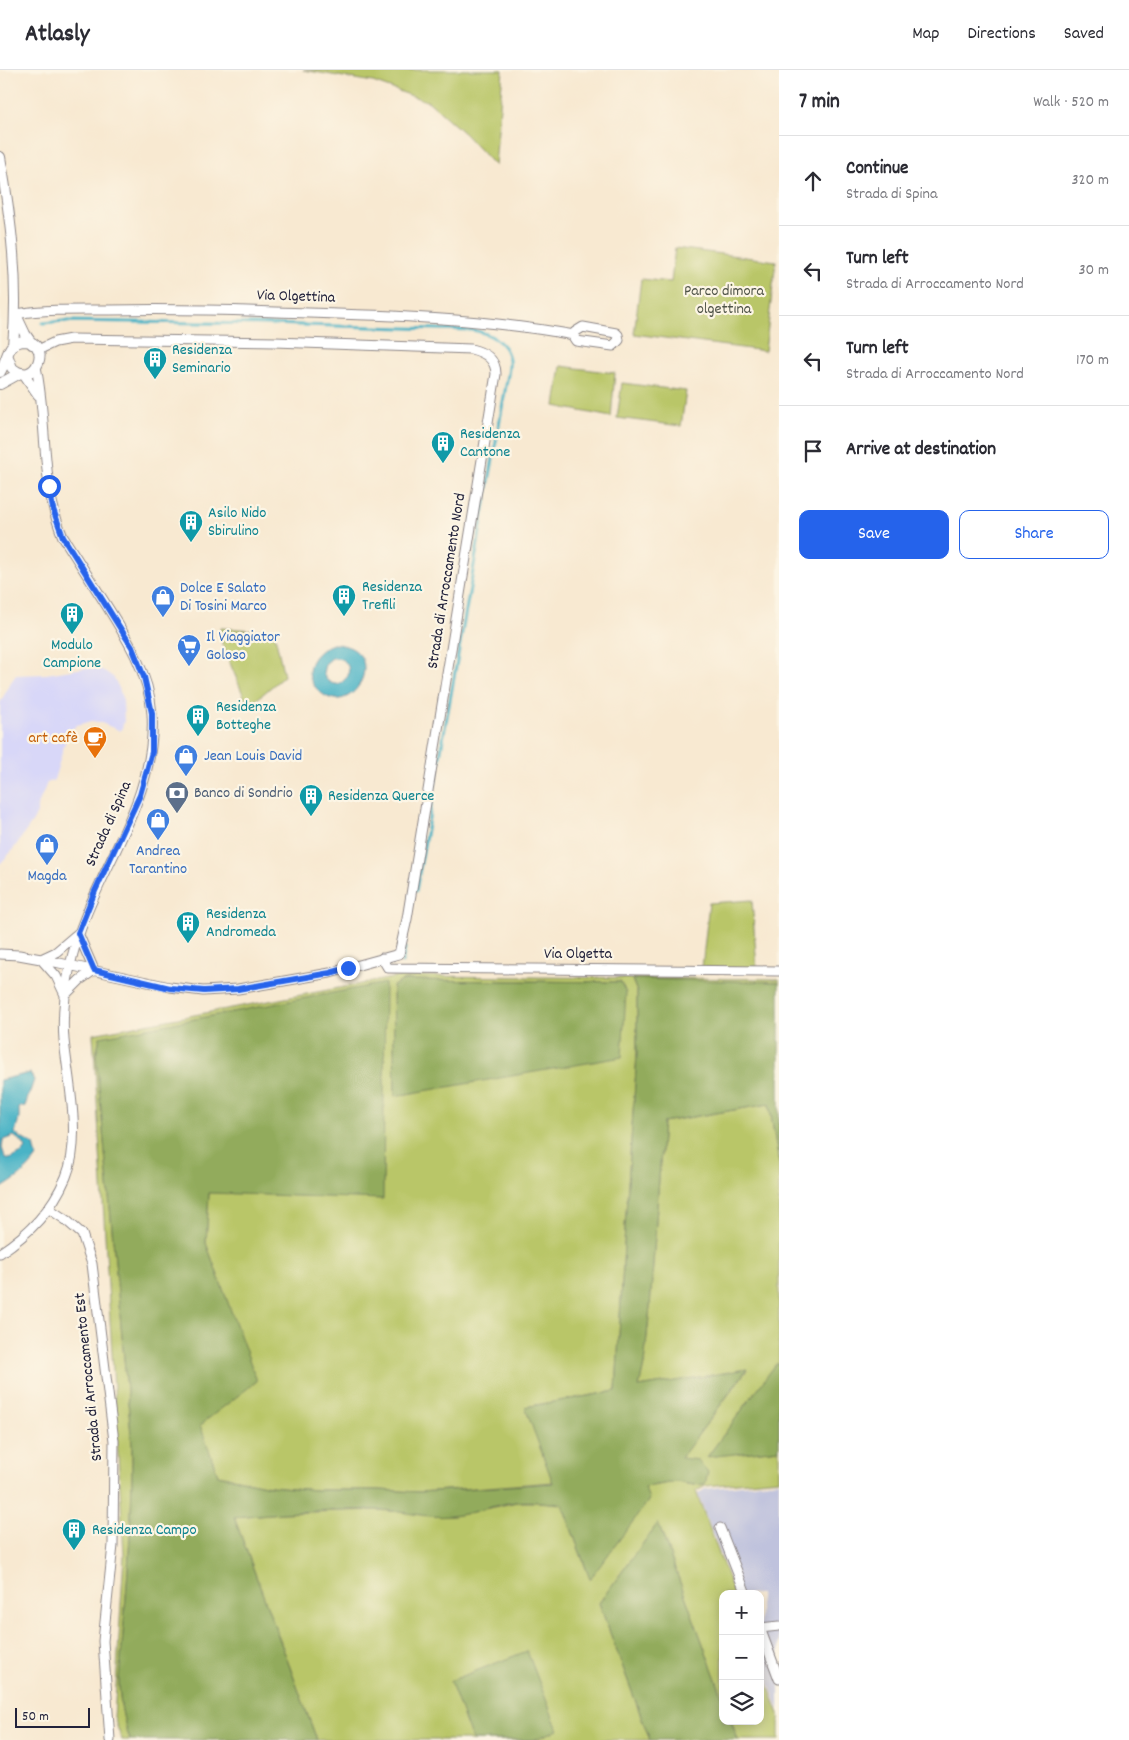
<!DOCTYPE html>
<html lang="en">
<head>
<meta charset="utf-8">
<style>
  :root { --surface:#fff; --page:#f2f2f3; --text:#2b2b33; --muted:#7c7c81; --line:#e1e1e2; --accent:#2563eb }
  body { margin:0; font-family:Dekko,sans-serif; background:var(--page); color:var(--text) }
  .controls { position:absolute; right:15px; bottom:15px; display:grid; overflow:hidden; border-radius:10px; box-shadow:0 2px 12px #0003 }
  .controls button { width:45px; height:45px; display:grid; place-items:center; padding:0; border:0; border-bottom:1px solid var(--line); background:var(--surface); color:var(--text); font:25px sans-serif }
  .scale { position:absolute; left:15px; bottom:12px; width:75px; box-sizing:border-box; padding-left:5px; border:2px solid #22223b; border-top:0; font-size:14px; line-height:18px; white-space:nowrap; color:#22223b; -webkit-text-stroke:4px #fcf5e5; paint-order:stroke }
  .stop { position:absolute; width:15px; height:15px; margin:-11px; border:4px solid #2563eb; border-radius:50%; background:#fff }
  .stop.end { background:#2563eb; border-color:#fff; box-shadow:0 1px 5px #0008 }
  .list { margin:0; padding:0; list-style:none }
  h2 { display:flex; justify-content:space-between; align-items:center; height:65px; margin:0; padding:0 20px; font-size:21px }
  h2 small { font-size:16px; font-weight:400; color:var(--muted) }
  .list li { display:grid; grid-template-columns:32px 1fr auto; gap:15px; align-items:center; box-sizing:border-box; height:90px; padding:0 20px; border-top:1px solid var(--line) }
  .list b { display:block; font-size:19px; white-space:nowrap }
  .list p { margin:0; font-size:16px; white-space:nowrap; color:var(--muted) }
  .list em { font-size:16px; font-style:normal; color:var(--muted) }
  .actions { display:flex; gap:10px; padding:15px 20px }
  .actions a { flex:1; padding:11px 0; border:1px solid var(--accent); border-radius:10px; text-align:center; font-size:18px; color:var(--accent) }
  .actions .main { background:var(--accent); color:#fff }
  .icon { flex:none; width:28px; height:28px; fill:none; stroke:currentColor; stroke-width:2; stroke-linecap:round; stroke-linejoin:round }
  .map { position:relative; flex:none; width:779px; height:1670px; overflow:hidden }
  header { display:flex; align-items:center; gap:30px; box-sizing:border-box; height:70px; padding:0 25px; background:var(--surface); border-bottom:1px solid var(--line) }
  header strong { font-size:24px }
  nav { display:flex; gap:28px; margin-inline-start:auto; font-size:18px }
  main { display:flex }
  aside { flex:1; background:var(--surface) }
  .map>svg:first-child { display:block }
  .built { fill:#d8d7f8 }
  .industrial { fill:#bfc2dd }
  .green { fill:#b9c668; stroke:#6e7452; fill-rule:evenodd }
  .forest { fill:#92ab5c; stroke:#5a664c }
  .water { fill:#48b3c6; stroke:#356a80; fill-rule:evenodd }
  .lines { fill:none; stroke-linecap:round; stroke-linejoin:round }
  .stream { stroke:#48b3c6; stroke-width:3 }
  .minor-casing { stroke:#8d8686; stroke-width:11 }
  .tertiary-casing { stroke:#8d8686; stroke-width:12 }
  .minor { stroke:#fff; stroke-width:9 }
  .tertiary { stroke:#fff; stroke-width:10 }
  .route { stroke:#2563eb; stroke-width:6 }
  .labels { text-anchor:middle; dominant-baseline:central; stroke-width:4.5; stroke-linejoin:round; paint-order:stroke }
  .park-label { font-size:16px; fill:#4f5348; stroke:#fcf5e5 }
  .street-label { font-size:16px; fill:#22223b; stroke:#fcf5e5 }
  .culture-label { font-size:16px; fill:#0d838f; stroke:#fcf5e5; text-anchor:start }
  .shop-label { font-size:16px; fill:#366cbe; stroke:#fcf5e5; text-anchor:start }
  .food-label { font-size:16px; fill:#c56008; stroke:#fcf5e5; text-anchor:end }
  .service-label { font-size:16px; fill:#4e5e75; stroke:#fcf5e5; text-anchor:start }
</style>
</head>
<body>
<header>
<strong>Atlasly</strong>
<nav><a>Map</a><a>Directions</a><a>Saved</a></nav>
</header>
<main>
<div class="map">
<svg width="779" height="1670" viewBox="0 0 779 1670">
  <rect width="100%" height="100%" fill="#fcf5e5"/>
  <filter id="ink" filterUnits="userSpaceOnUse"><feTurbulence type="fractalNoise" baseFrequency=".02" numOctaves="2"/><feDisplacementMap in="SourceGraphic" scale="10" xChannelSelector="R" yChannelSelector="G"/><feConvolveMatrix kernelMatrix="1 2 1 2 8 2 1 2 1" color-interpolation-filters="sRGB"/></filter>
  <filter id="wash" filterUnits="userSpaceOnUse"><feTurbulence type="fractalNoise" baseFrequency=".0096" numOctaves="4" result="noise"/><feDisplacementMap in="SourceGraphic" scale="20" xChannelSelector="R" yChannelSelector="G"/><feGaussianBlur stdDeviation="1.12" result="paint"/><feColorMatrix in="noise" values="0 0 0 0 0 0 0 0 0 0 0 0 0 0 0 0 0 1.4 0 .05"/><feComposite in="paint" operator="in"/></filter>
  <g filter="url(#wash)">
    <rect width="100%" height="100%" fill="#f8e9d1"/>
    <path class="built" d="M85,598l15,1 6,3 8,6 5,10 4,13 1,20 -3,10 -22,-9 -8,-1 -14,4 -6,5 -4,6 -13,44 -7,3 -10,24v6l-4,8 -21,30 -12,13v-161l11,-21 5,-7 30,-1z"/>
    <path class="industrial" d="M779,1411v229l-19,-50v-66h-24l-38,-100 7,-5z"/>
    <path class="green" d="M303,0h200l-8,96 -30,-32 -36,-32 -56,-20z
      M675,178l101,13 -11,90 -131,-17 7,-55 30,3z
      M561,296l54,7 -4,44 -56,-11z
      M622,313l64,8 -5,35 -64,-8z
      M220,558l54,3 10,45 -28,24 -11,-1 -23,-55z
      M752,830l5,69 -55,-1 7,-65z
      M403,906l376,3v3l-147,-2 5,12v63l-12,172 -9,164 -91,16 29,75 -134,10 -42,-2h-62l-46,-4 -52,-11 -19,-50 57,-44 -50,-138 3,-50 -109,-156 -4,18 36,390c1,78 -6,156 -13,234 0,21 4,41 11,61h-8l-8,-22 10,-163 -31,-521zM404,910l217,2 -226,114 -2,-110z
      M769,1034l10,59v201l-3,1 -68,91 71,-7v30l-73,7 -10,5 38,103h-11v104l-65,-175 -59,80 51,137h-333l-83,-223 46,-4 96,-3 29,2 28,4h19l65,-14h21l24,2 28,75 55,-92 31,-5 18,3 -14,-26 67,-89 -108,17 5,-23 6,-57 13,-185z
      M760,1594l19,50v26h-41l-7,-19h29z"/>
    <path class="forest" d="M632,909l147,3v181l-10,-59 -106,18 -13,185 -6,57 -5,23 108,-18 -66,89 17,2 10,12 -3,12 -11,1 -18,-3 -31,5 4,13 -59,79 -28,-75c-15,-1 -31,-4 -46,-2 -22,2 -42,12 -64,14 -25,3 -51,-6 -76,-6 -47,-1 -95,3 -142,7l83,223h-187c-7,-20 -11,-40 -11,-61 7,-78 14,-156 13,-234l-36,-390 4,-18 285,-54 -2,216 -174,-6 -3,50 51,138 -57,44 18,50 52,11 46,4h62l42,2 133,-9 -28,-76 91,-16 9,-164 12,-172v-63z
      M404,910l217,2 5,11 -4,64 -227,39 -2,-110z
      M776,1294h3v85l-72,8z
      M658,1453l65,175v23h8l7,19h-88l-51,-137z
      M527,1581l31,79 -25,10h-61l-22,-59z"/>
    <path class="water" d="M333,574c61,2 19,83 -16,45 -17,-17 -4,-38 16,-45zM332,588c12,-1 19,7 16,18l-8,8c-9,1 -14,-3 -17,-11l2,-9z
      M30,1003l4,7 -9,26 -6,1v11l-4,15 6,5 13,7 3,12c-10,15 -22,23 -37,32v-109zM14,1066l8,6 4,6 -4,5 -12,6 -5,-2 -3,-9 1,-8z"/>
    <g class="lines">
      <path class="stream" d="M43,253l21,-2 204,3 204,6c16,3 35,11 37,30 1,7 -1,14 -2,20l-91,511
        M402,893l3,-15"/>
    </g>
  </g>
  <g filter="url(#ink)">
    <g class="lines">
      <g class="minor-casing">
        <path id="minor" d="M16,244c31,-5 63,-4 94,-4 56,-1 111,0 166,2 100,3 200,5 298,23
          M583,257l33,6 2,2 1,5 -6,6 -37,-5 -2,-3 1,-6z
          M23,303l15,22
          M78,863l16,37
          M76,865l-20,17 -15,7 15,17 9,19 15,-15 14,-10
          M0,884l19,1 22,4 129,28 33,4 35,-2 92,-16 69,-19 8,-35 89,-545c0,-15 -12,-22 -25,-25l-196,-7 -204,-3 -16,3 -17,8
          M382,888l6,10 391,3
          M48,1138l18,12 16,14 10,30 22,177 -1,104 -10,96 7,99
          M0,1183c30,-20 52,-43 66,-76 16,-38 2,-97 -2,-137 -2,-24 1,-50 6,-74 18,-87 88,-161 82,-252 -3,-41 -25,-76 -47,-111 -14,-22 -28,-44 -42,-66 -23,-54 -15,-113 -27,-170
          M720,1458l26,66
          M760,1558l19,51
          M760,1558l19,-2"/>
      </g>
      <g class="tertiary-casing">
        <path id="tertiary" d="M0,87c11,62 19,126 13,189
          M16,245l9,19 7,10
          M0,302c5,-8 7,-19 11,-25 4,-4 9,-6 14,-6 28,2 11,48 -13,27l-4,-11
          M0,314l20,-11"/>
      </g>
      <use href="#minor" class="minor"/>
      <use href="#tertiary" class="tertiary"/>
    </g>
  </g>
  <g class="lines" filter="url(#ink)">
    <path class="route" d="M49,416l4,23 10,28 69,110 12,30 8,36v39l-12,43 -45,96 -17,42 16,37 76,18 34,3 34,-2 92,-16 18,-5"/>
  </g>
  <defs>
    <g id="building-pin" transform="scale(1.25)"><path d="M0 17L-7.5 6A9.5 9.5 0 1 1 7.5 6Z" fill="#0f9aa8" stroke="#fcf5e5"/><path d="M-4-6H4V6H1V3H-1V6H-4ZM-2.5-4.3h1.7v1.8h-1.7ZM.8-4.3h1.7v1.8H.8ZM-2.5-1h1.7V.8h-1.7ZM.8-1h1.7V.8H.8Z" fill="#fff"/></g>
    <g id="shop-pin" transform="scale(1.25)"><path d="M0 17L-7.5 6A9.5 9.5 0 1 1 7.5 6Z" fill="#3f7fe0" stroke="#fcf5e5"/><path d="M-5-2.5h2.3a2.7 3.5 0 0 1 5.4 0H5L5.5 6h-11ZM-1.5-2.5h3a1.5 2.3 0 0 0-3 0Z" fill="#fff"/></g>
    <g id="supermarket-pin" transform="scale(1.25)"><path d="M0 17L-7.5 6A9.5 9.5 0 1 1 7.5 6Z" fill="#3f7fe0" stroke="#fcf5e5"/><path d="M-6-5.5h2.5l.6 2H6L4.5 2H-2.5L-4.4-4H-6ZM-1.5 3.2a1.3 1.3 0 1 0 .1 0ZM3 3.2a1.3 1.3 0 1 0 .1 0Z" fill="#fff"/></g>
    <g id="cafe-pin" transform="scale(1.25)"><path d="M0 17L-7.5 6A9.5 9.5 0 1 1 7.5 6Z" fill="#e8710a" stroke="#fcf5e5"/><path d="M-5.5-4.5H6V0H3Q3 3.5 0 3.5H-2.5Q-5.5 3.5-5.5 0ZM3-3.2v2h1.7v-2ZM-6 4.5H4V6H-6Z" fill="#fff"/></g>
    <g id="bank-pin" transform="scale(1.25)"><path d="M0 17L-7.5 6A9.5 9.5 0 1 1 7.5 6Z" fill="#5c6f8a" stroke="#fcf5e5"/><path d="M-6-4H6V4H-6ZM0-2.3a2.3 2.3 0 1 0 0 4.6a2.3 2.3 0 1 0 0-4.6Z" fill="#fff"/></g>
  </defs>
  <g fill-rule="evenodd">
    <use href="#building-pin" x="155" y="289"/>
    <use href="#building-pin" x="443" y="373"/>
    <use href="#building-pin" x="191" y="452"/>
    <use href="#building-pin" x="344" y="526"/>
    <use href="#shop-pin" x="163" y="527"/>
    <use href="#building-pin" x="72" y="544"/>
    <use href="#supermarket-pin" x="189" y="576"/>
    <use href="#building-pin" x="198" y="646"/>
    <use href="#cafe-pin" x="95" y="668"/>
    <use href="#shop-pin" x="186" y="686"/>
    <use href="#bank-pin" x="177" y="723"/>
    <use href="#building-pin" x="311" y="726"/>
    <use href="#shop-pin" x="158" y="750"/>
    <use href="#shop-pin" x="47" y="775"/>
    <use href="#building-pin" x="188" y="853"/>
    <use href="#building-pin" x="74" y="1460"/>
  </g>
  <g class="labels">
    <g class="park-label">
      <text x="724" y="221">Parco dimora<tspan x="724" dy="18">olgettina</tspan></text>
    </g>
    <g class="street-label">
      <text transform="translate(296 227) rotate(2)">Via Olgettina</text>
      <text transform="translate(447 511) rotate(-81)">Strada di Arroccamento Nord</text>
      <text transform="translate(109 754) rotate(-66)">Strada di Spina</text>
      <text x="578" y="884">Via Olgetta</text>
      <text transform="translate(89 1307) rotate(-96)">Strada di Arroccamento Est</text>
    </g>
    <g class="culture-label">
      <text x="172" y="280">Residenza<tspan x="172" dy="18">Seminario</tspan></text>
      <text x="460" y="364">Residenza<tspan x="460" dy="18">Cantone</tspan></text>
      <text x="208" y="443">Asilo Nido<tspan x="208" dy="18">Sbirulino</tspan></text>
      <text x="362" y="517">Residenza<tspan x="362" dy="18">Trefili</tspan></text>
      <text x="72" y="575" text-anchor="middle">Modulo<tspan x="72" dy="18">Campione</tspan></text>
      <text x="216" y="637">Residenza<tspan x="216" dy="18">Botteghe</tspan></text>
      <text x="328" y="726">Residenza Querce</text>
      <text x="206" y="844">Residenza<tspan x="206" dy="18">Andromeda</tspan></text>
      <text x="92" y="1460">Residenza Campo</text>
    </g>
    <g class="shop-label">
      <text x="180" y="518">Dolce E Salato<tspan x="180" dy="18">Di Tosini Marco</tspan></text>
      <text x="206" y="567">Il Viaggiator<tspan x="206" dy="18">Goloso</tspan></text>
      <text x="204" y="686">Jean Louis David</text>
      <text x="158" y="781" text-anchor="middle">Andrea<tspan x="158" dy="18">Tarantino</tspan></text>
      <text x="47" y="806" text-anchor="middle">Magda</text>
    </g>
    <g class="food-label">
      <text x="78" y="668">art cafè</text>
    </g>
    <g class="service-label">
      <text x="194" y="723">Banco di Sondrio</text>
    </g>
  </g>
</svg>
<div class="controls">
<button>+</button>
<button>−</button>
<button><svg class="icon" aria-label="layers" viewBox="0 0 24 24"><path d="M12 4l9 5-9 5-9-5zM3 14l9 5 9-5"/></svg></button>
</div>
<div class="scale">50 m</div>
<div class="stop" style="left:49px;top:416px"></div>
<div class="stop end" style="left:348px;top:898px"></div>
</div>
<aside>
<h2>7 min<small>Walk · 520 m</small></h2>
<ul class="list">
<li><svg class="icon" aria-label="ahead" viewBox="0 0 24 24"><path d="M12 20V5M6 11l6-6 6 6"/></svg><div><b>Continue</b><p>Strada di Spina</p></div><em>320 m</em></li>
<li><svg class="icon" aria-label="left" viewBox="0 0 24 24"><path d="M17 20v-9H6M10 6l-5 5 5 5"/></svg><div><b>Turn left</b><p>Strada di Arroccamento Nord</p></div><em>30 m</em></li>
<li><svg class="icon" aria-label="left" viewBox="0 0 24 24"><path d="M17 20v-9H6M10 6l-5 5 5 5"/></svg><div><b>Turn left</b><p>Strada di Arroccamento Nord</p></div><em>170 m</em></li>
<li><svg class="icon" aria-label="arrive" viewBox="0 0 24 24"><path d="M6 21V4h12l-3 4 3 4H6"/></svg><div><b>Arrive at destination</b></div></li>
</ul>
<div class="actions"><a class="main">Save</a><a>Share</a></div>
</aside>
</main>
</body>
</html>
